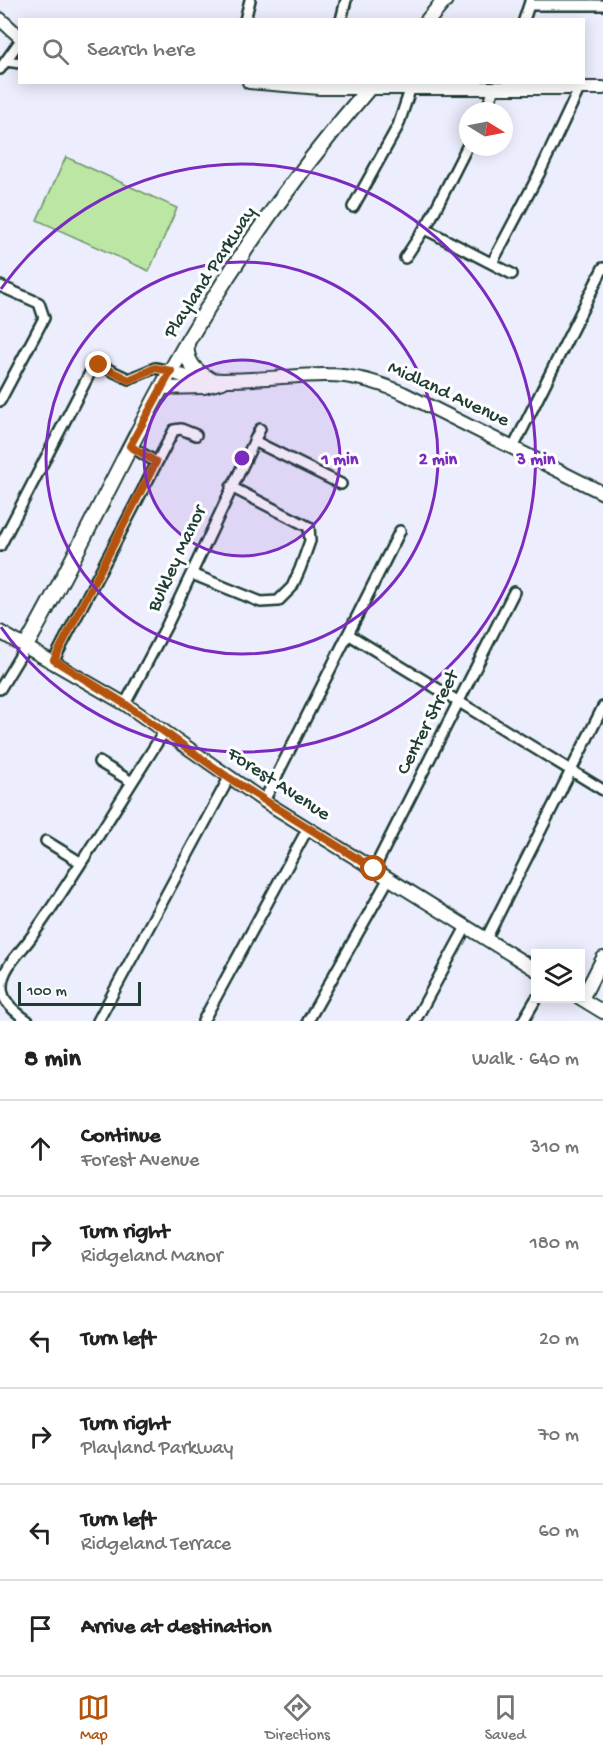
<!DOCTYPE html>
<html lang="en">
<head>
<meta charset="utf-8">
<style>
  :root { --surface:#fff; --page:#f6f6f6; --text:#222; --muted:#767676; --line:#e0e0e0; --accent:#b45309 }
  body { margin:0; font-family:"Gochi Hand",sans-serif; background:var(--page); color:var(--text) }
  .controls { position:absolute; right:18px; bottom:18px; display:grid; overflow:hidden; border-radius:0px; box-shadow:0 3px 15px #0003 }
  .controls button { width:54px; height:54px; display:grid; place-items:center; padding:0; border:0; border-bottom:2px solid var(--line); background:var(--surface); color:var(--text); font:30px sans-serif }
  .compass { position:absolute; left:459px; top:102px; width:54px; height:54px; border-radius:50%; background:var(--surface); box-shadow:0 3px 15px #0003; rotate:100deg }
  .scale { position:absolute; left:18px; bottom:15px; width:123px; box-sizing:border-box; padding-left:6px; border:3px solid #1f3d34; border-top:0; font-size:16px; line-height:21px; white-space:nowrap; color:#1f3d34; -webkit-text-stroke:4px #fff; paint-order:stroke }
  .stop { position:absolute; width:18px; height:18px; margin:-14px; border:4px solid #b45309; border-radius:50%; background:#fff }
  .stop.end { background:#b45309; border-color:#fff; box-shadow:0 2px 6px #0008 }
  .list { margin:0; padding:0; list-style:none }
  h2 { display:flex; justify-content:space-between; align-items:center; height:78px; margin:0; padding:0 24px; font-size:26px }
  h2 small { font-size:20px; font-weight:400; color:var(--muted) }
  .list li { display:grid; grid-template-columns:39px 1fr auto; gap:18px; align-items:center; box-sizing:border-box; height:96px; padding:0 24px; border-top:2px solid var(--line) }
  .list b { display:block; font-size:22px; white-space:nowrap }
  .list p { margin:0; font-size:20px; white-space:nowrap; color:var(--muted) }
  .list em { font-size:20px; font-style:normal; color:var(--muted) }
  .icon { flex:none; width:33px; height:33px; fill:none; stroke:currentColor; stroke-width:2; stroke-linecap:round; stroke-linejoin:round }
  .map { position:relative; flex:none; width:603px; height:1021px; overflow:hidden }
  .search { position:absolute; background:var(--surface); box-shadow:0 3px 15px #0003; left:18px; right:18px; top:18px; height:66px; display:flex; align-items:center; gap:15px; box-sizing:border-box; padding:0 21px; border-radius:0px; color:var(--muted); font-size:22px }
  .sheet { height:654px; background:var(--surface) }
  nav { display:flex; justify-content:space-around; align-items:center; box-sizing:border-box; height:84px; border-top:2px solid var(--line); background:var(--surface); font-size:16px; color:var(--muted) }
  nav a { display:grid; justify-items:center; gap:3px }
  nav .on { color:var(--accent) }
  .map>svg:first-child { display:block }
  .green { fill:#bbe6a3; stroke:#6d926c; stroke-width:1.5 }
  .lines { fill:none; stroke-linecap:round; stroke-linejoin:round }
  .minor-casing { stroke:#1f3d34; stroke-width:14 }
  .tertiary-casing { stroke:#1f3d34; stroke-width:16 }
  .secondary-casing { stroke:#1f3d34; stroke-width:18 }
  .minor { stroke:#fff; stroke-width:9 }
  .tertiary { stroke:#fff; stroke-width:12 }
  .secondary { stroke:#fff; stroke-width:14 }
  .route { stroke:#b45309; stroke-width:8 }
  .ring { fill:none; stroke:#7b2cbf; stroke-width:3 }
  .labels { text-anchor:middle; dominant-baseline:central; stroke-width:6; stroke-linejoin:round; paint-order:stroke }
  .street-label { font-size:20px; fill:#1f3d34; stroke:#fff }
  .centre { fill:#7b2cbf; stroke:#fff; stroke-width:3 }
  .ring-label { font-size:18px; text-anchor:middle; font-weight:bold; fill:#7b2cbf; stroke:#fff; stroke-width:6; stroke-linejoin:round; paint-order:stroke }
</style>
</head>
<body>
<div class="map">
<svg width="603" height="1021" viewBox="0 0 603 1021">
  <rect width="100%" height="100%" fill="#edeefd"/>
  <filter id="ink" filterUnits="userSpaceOnUse"><feTurbulence type="fractalNoise" baseFrequency=".0167" numOctaves="2"/><feDisplacementMap in="SourceGraphic" scale="12" xChannelSelector="R" yChannelSelector="G"/><feConvolveMatrix kernelMatrix="1 2 1 2 8 2 1 2 1" color-interpolation-filters="sRGB"/></filter>
  <g filter="url(#ink)">
    <path class="green" d="M66,157l111,51 -28,63 -112,-51z"/>
    <g class="lines">
      <g class="minor-casing">
        <path id="minor" d="M529,5h74
          M245,20l5,-20
          M341,20l5,-20
          M524,20l6,-18
          M6,61l14,2
          M0,69l20,-28
          M486,111l9,-25
          M353,207l45,-81 13,-39
          M425,229l87,45
          M405,258l25,-38 38,-75
          M492,263l47,-89 41,-87
          M0,286l39,17 5,15 -44,83
          M254,441l87,43
          M130,446l26,16
          M513,448l90,-180
          M0,546l92,-177 7,-4 30,14 26,-11 16,3
          M192,574l69,28 17,-1 14,-14 8,-18 10,-28 -1,-14 -78,-40
          M348,634l255,156
          M54,660l120,-230 7,-1 15,6
          M0,689l26,-43
          M125,704l42,-79 93,-196
          M99,762l33,20
          M264,801l136,-270
          M46,841l34,21
          M374,869l140,-277
          M486,939l117,-232
          M28,1021c-11,-8 -27,-19 -26,-35 0,-19 20,-35 30,-50 47,-66 88,-136 132,-204
          M98,1021l131,-243
          M203,1021l105,-193
          M308,1021l81,-143
          M415,1021l51,-94
          M523,1021l13,-22"/>
      </g>
      <g class="tertiary-casing">
        <path id="tertiary" d="M0,19l20,18
          M249,82l71,6h283
          M171,371c30,18 118,3 156,4 27,0 51,7 76,18l200,100
          M161,388l43,-1 19,-5
          M0,632l125,72 139,97 272,169
          M580,998l23,14
          M582,999l21,-41"/>
      </g>
      <g class="secondary-casing">
        <path id="secondary" d="M428,20l17,-20
          M187,344c-2,16 7,27 21,34
          M26,646c51,-90 94,-184 144,-274 57,-102 127,-201 204,-290"/>
      </g>
      <use href="#minor" class="minor"/>
      <use href="#tertiary" class="tertiary"/>
      <use href="#secondary" class="secondary"/>
    </g>
  </g>
  <g class="lines" filter="url(#ink)">
    <path class="route" d="M99,365l30,15 26,-12 16,3 -41,75 26,16 -102,198 71,44 104,74 145,91"/>
  </g>
  <circle cx="242" cy="458" r="98" fill="#7b2cbf" fill-opacity=".12"/>
  <g class="ring">
    <circle cx="242" cy="458" r="98"/>
    <circle cx="242" cy="458" r="196"/>
    <path d="M1 289A294 294 0 1 1 1 627"/>
  </g>
  <g class="labels">
    <g class="street-label">
      <text transform="translate(211 273) rotate(-57)">Playland Parkway</text>
      <text transform="translate(448 395) rotate(25)">Midland Avenue</text>
      <text transform="translate(178 559) rotate(-65)">Bulkley Manor</text>
      <text transform="translate(429 723) rotate(-63)">Center Street</text>
      <text transform="translate(278 785) rotate(33)">Forest Avenue</text>
    </g>
  </g>
  <circle cx="242" cy="458" r="9" class="centre"/>
  <g class="ring-label">
    <text x="340" y="464">1 min</text>
    <text x="438" y="464">2 min</text>
    <text x="536" y="464">3 min</text>
  </g>
</svg>
<div class="controls">
<button><svg class="icon" aria-label="layers" viewBox="0 0 24 24"><path d="M12 4l9 5-9 5-9-5zM3 14l9 5 9-5"/></svg></button>
</div>
<svg class="compass" viewBox="-18 -18 36 36"><path d="M0-13l5 13h-10z" fill="#e53935"/><path d="M0 13l5-13h-10z" fill="#767676"/></svg>
<div class="scale">100 m</div>
<div class="stop" style="left:374px;top:869px"></div>
<div class="stop end" style="left:99px;top:365px"></div>
<div class="search"><svg class="icon" aria-label="search" viewBox="0 0 24 24"><circle cx="10" cy="10" r="6"/><path d="M15 15l6 6"/></svg>Search here</div>
</div>
<section class="sheet">
<h2>8 min<small>Walk · 640 m</small></h2>
<ul class="list">
<li><svg class="icon" aria-label="ahead" viewBox="0 0 24 24"><path d="M12 20V5M6 11l6-6 6 6"/></svg><div><b>Continue</b><p>Forest Avenue</p></div><em>310 m</em></li>
<li><svg class="icon" aria-label="right" viewBox="0 0 24 24"><path d="M7 20v-9h11M14 6l5 5-5 5"/></svg><div><b>Turn right</b><p>Ridgeland Manor</p></div><em>180 m</em></li>
<li><svg class="icon" aria-label="left" viewBox="0 0 24 24"><path d="M17 20v-9H6M10 6l-5 5 5 5"/></svg><div><b>Turn left</b></div><em>20 m</em></li>
<li><svg class="icon" aria-label="right" viewBox="0 0 24 24"><path d="M7 20v-9h11M14 6l5 5-5 5"/></svg><div><b>Turn right</b><p>Playland Parkway</p></div><em>70 m</em></li>
<li><svg class="icon" aria-label="left" viewBox="0 0 24 24"><path d="M17 20v-9H6M10 6l-5 5 5 5"/></svg><div><b>Turn left</b><p>Ridgeland Terrace</p></div><em>60 m</em></li>
<li><svg class="icon" aria-label="arrive" viewBox="0 0 24 24"><path d="M6 21V4h12l-3 4 3 4H6"/></svg><div><b>Arrive at destination</b></div></li>
</ul>
</section>
<nav>
<a class="on"><svg class="icon" aria-label="map" viewBox="0 0 24 24"><path d="M3 6l6-2 6 2 6-2v14l-6 2-6-2-6 2zM9 4v14M15 6v14"/></svg>Map</a>
<a><svg class="icon" aria-label="directions" viewBox="0 0 24 24"><path d="M12 3l9 9-9 9-9-9zM9 14v-3h6M13 9l2 2-2 2"/></svg>Directions</a>
<a><svg class="icon" aria-label="saved" viewBox="0 0 24 24"><path d="M7 4h10v16l-5-4-5 4z"/></svg>Saved</a>
</nav>
</body>
</html>
